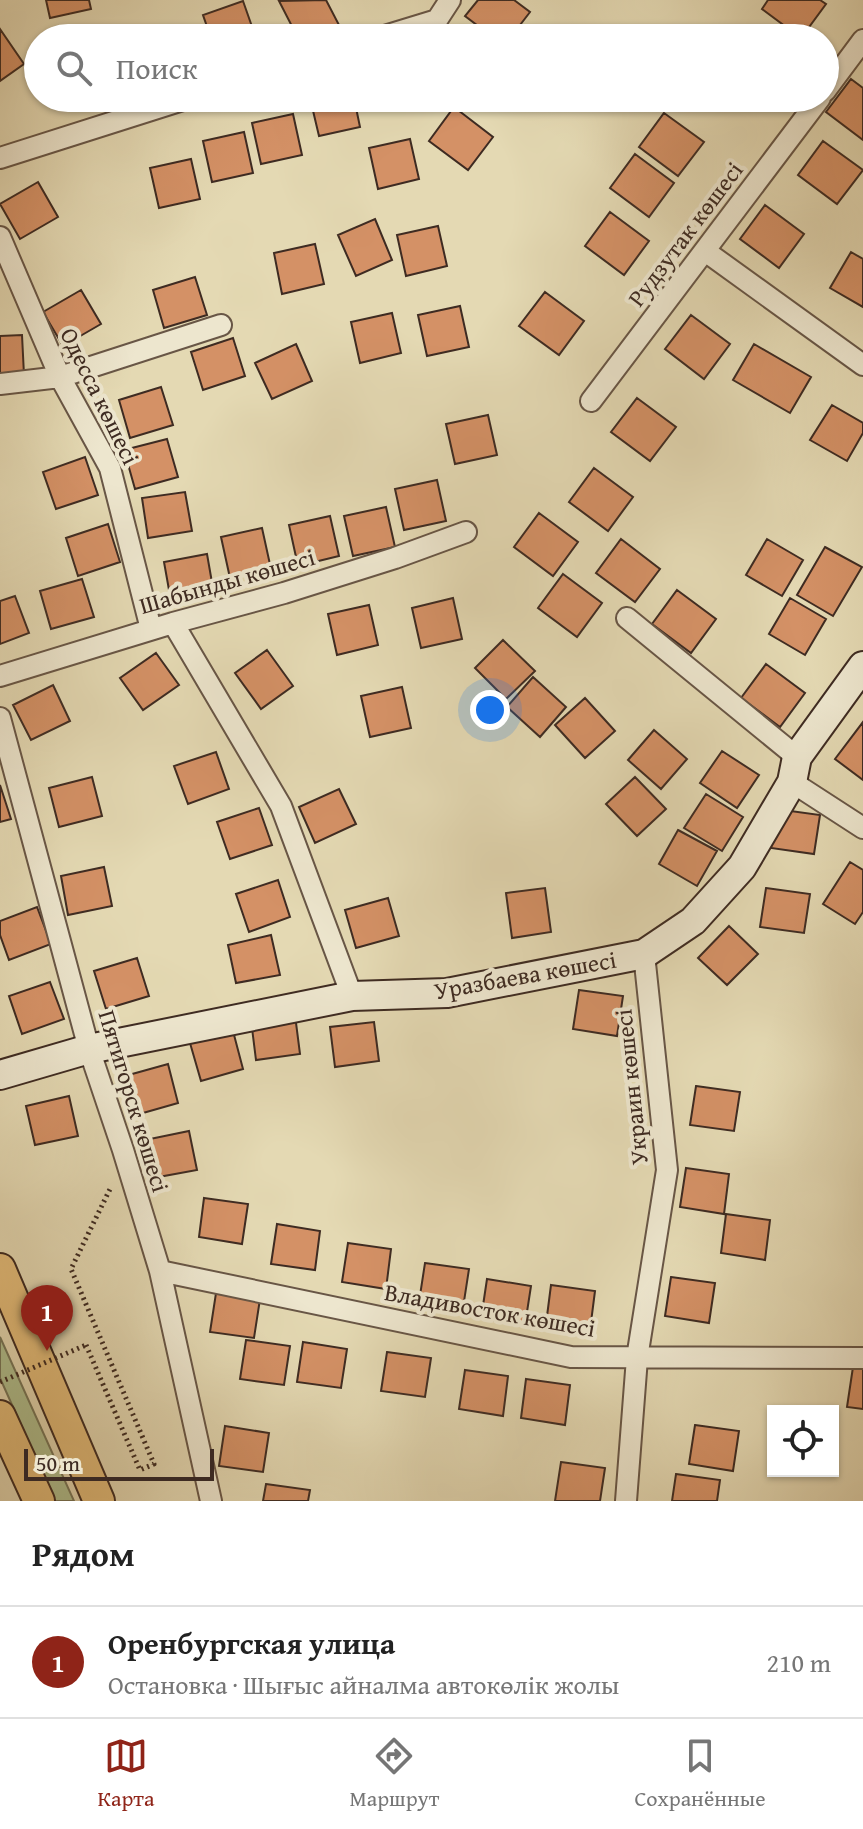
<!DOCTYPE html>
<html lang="ru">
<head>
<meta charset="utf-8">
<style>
  :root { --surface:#fff; --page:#f6f6f6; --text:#222; --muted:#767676; --line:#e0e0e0; --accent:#8f2418 }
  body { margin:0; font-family:"Gentium Book Plus",serif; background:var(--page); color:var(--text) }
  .controls { position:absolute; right:24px; bottom:24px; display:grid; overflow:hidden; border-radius:0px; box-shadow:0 2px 6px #0004 }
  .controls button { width:72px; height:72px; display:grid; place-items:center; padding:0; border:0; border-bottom:2px solid var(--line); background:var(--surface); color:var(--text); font:40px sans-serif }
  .scale { position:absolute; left:24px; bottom:20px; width:190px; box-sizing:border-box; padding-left:8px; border:4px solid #3e2b22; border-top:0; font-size:22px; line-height:28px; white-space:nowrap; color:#3e2b22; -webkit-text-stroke:6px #ede6ce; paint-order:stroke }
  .you { position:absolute; left:490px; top:710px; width:28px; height:28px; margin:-20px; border:6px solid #fff; border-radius:50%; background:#1a73e8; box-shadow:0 0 0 12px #1a73e833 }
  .badge { display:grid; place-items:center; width:52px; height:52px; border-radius:50%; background:var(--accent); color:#fff; font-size:26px; font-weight:700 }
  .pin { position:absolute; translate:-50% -66px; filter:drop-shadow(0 2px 4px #0008) }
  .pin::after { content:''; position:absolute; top:42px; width:28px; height:24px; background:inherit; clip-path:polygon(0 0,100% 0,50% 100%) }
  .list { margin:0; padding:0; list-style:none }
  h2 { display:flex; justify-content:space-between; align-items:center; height:104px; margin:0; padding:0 32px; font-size:34px }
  h2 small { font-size:26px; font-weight:400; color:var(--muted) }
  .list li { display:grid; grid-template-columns:52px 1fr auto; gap:24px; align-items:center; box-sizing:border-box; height:112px; padding:0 32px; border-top:2px solid var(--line) }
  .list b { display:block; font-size:30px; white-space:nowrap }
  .list p { margin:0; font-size:26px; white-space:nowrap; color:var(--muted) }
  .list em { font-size:26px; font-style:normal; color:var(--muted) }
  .icon { flex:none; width:44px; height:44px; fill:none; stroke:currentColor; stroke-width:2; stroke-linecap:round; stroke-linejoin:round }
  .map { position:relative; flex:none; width:863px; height:1501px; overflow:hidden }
  .search { position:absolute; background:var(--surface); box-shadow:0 2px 6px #0004; left:24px; right:24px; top:24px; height:88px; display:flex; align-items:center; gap:20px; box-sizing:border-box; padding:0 28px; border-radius:44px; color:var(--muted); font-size:30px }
  .sheet { height:216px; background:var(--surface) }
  nav { display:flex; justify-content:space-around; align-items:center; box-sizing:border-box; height:112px; border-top:2px solid var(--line); background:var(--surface); font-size:22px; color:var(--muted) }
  nav a { display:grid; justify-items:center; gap:4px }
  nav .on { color:var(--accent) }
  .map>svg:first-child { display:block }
  .green { fill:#afc090; stroke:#767659; stroke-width:2 }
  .building { fill:#d49166; stroke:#3e2b22; stroke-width:2 }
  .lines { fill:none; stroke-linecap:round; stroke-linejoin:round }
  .street-casing { stroke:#685646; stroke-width:24 }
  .secondary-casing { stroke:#3e2b22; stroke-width:32 }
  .primary-casing { stroke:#3e2b22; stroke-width:34 }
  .path { stroke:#3e2b22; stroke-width:5; stroke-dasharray:2 4; stroke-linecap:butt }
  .street { stroke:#ede6ce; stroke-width:20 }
  .secondary { stroke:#ede6ce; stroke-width:28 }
  .primary { stroke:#e2bc7a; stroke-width:30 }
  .path-bridge { stroke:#3e2b22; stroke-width:5; stroke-dasharray:2 4; stroke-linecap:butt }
  .labels { text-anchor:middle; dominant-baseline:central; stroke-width:8; stroke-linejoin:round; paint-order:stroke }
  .street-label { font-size:24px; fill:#3e2b22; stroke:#ede6ce }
</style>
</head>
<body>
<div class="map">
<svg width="863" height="1501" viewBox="0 0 863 1501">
  <rect width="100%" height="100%" fill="#e4d9b3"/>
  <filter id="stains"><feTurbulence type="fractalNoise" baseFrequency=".0025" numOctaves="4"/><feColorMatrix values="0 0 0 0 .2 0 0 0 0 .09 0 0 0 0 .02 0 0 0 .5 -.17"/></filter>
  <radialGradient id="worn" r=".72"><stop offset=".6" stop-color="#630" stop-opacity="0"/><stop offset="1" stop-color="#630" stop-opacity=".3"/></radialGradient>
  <path class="green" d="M0,1337l74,164h-19l-55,-123z"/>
  <path class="building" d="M46,0h43l2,9 -41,9z
    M326,0l13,25 -26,13h-15l-19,-37z
    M478,0h36l16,12 -20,26h-16l-29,-22z
    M768,0h52l6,4 -25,34 -39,-29z
    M243,1l13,37h-45l-8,-23z
    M0,29l24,35 -24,17z
    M851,79l12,9v52l-37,-28z
    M310,98h44l6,29 -41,9z
    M454,107l39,30 -25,33 -39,-29z
    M664,113l40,29 -26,34 -39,-29z
    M293,114l9,41 -41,9 -9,-41z
    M244,132l9,41 -41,9 -9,-41z
    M410,139l9,40 -41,10 -9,-41z
    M823,141l40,29 -26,34 -39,-29z
    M635,154l39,29 -25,34 -39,-29z
    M191,159l9,40 -41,9 -9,-40z
    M38,182l20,35 -38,22 -20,-35z
    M765,205l39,29 -25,34 -39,-29z
    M610,212l39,29 -25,34 -39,-29z
    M375,219l17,41 -36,16 -18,-41z
    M438,226l9,40 -41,10 -9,-41z
    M315,244l9,40 -42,10 -8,-41z
    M851,252l12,7v48l-33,-19z
    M195,277l12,38 -43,13 -11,-38z
    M81,290l20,34 -38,22 -20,-34z
    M545,292l39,29 -25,34 -40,-29z
    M460,306l9,41 -42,9 -9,-41z
    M392,313l9,40 -41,10 -9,-41z
    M691,315l39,29 -26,35 -39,-30z
    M22,335l2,40 -24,1v-40z
    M233,338l12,38 -42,14 -12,-38z
    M296,344l16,37 -40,18 -17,-36z
    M754,344l57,33 -21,36 -57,-33z
    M161,387l12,38 -43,13 -11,-38z
    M637,398l39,29 -26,34 -39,-29z
    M832,405l31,18v10l-16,28 -37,-21z
    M488,415l9,40 -42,9 -9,-40z
    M167,439l11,38 -43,12 -11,-39z
    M85,457l13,38 -42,14 -13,-37z
    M594,468l39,29 -25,34 -39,-29z
    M437,480l9,41 -42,9 -9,-41z
    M185,492l7,39 -44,7 -6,-40z
    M386,507l9,40 -42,9 -9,-40z
    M539,513l39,29 -25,34 -39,-29z
    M330,516l9,40 -41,10 -9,-41z
    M108,524l12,38 -42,14 -12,-38z
    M262,528l9,41 -41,9 -9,-41z
    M621,539l39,30 -25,33 -39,-29z
    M767,539l36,21 -21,36 -36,-21z
    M825,547l37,20 -29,49 -36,-21z
    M207,554l7,40 -43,7 -7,-39z
    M563,574l39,29 -25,34 -39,-29z
    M82,579l12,38 -43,12 -11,-38z
    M677,590l39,29 -25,34 -39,-29z
    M15,596l14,37 -29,11v-43z
    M453,598l9,41 -41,9 -9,-40z
    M790,598l36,21 -21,36 -36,-21z
    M369,605l9,40 -41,10 -9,-41z
    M503,640l32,31 -29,28 -31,-31z
    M267,650l26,36 -32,23 -26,-36z
    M156,653l23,32 -36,25 -23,-32z
    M766,664l39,29 -25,34 -39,-29z
    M533,677l33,30 -26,30 -33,-30z
    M53,685l17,36 -39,19 -18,-35z
    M402,687l9,41 -41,9 -9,-41z
    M585,698l30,33 -30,27 -30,-33z
    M863,722v58l-28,-21z
    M654,730l33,29 -26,30 -33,-29z
    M722,751l37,24 -22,33 -37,-25z
    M216,752l13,37 -41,15 -14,-38z
    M92,777l10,39 -43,11 -10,-39z
    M635,777l31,32 -29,27 -31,-32z
    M0,785l11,34 -11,3z
    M339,789l17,35 -41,19 -16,-36z
    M706,794l37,23 -21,34 -38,-23z
    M259,808l13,37 -42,14 -13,-37z
    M776,809l44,6 -6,39 -43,-6z
    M678,830l39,21 -20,35 -38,-22z
    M850,862l13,8v42l-8,12 -32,-20z
    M104,867l8,39 -44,9 -7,-39z
    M278,880l12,37 -41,15 -13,-38z
    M545,888l6,44 -39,6 -6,-45z
    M766,888l44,6 -6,39 -44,-6z
    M388,898l11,38 -43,12 -11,-38z
    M37,907l14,37 -42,16 -9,-25v-14z
    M729,926l29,28 -31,31 -29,-27z
    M271,935l9,40 -44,8 -8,-38z
    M137,958l12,38 -43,13 -12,-38z
    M50,982l14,37 -42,15 -13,-38z
    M579,990l44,6 -6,40 -44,-7z
    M295,1015l5,39 -44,6 -5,-40z
    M374,1022l5,39 -44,6 -5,-40z
    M233,1031l10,38 -42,12 -11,-38z
    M168,1064l10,39 -42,12 -11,-39z
    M696,1086l44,6 -6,39 -44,-6z
    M69,1096l9,40 -43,9 -9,-39z
    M189,1131l8,39 -44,8 -8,-38z
    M686,1168l43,6 -5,40 -44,-7z
    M204,1198l44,6 -6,40 -43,-7z
    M726,1214l44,6 -5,40 -44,-7z
    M277,1224l43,7 -5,39 -44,-6z
    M348,1243l43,6 -5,40 -44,-7z
    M425,1263l44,6 -6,39 -44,-6z
    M671,1277l44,6 -6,40 -44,-7z
    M487,1279l44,7 -6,39 -44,-6z
    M551,1285l44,6 -5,39 -44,-6z
    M216,1293l44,6 -6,39 -44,-6z
    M246,1340l44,6 -6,39 -44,-6z
    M303,1342l44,7 -6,39 -44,-6z
    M387,1352l44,6 -6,39 -44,-6z
    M853,1367l10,2v40l-16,-2z
    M465,1370l43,6 -5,40 -44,-7z
    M526,1379l44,6 -5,40 -44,-7z
    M695,1425l44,6 -6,40 -44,-7z
    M225,1426l44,7 -6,39 -44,-6z
    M561,1462l44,6 -5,33h-45z
    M676,1474l44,6 -3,21h-45z
    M266,1484l44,6 -2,11h-45z"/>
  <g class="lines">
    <g class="street-casing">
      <path id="street" d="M378,38l59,-18 13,-20
        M825,91l38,-51
        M0,158l189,-60
        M0,237l60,140 50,91 41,161
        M705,251l158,114
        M0,384l60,-7 161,-52
        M591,401l229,-303
        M627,618l170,139
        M173,623l108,183 71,190
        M0,676l173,-53 111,-30 111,-35 71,-26
        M0,718l89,331 34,101 37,121 51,230
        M792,782l71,46
        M160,1271l411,86 292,1
        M626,1501l11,-143 30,-188 -23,-216"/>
    </g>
    <g class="secondary-casing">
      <path id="secondary" d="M0,1075l89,-26 263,-53 95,-3 197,-39 49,-33 49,-54 50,-85 5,-25 66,-91"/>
    </g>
    <g class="primary-casing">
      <path id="primary" d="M0,1269l99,232
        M0,1416l39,85"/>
    </g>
    <path class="path" d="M86,1345l54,125 14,-6 -83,-195 40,-82"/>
    <use href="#street" class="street"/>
    <use href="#secondary" class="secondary"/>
    <use href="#primary" class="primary"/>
    <path class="path-bridge" d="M0,1382l86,-37"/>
  </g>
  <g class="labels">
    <g class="street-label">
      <text transform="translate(685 234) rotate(-53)">Рудзутак көшесі</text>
      <text transform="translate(100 396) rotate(64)">Одесса көшесі</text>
      <text transform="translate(227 581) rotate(-16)">Шабынды көшесі</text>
      <text transform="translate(525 975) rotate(-10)">Уразбаева көшесі</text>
      <text transform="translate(631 1087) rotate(-96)">Украин көшесі</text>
      <text transform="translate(134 1101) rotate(73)">Пятигорск көшесі</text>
      <text transform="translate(490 1310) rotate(10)">Владивосток көшесі</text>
    </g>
  </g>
  <rect width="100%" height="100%" filter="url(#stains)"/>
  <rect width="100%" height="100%" fill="url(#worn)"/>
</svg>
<div class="controls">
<button><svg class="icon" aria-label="locate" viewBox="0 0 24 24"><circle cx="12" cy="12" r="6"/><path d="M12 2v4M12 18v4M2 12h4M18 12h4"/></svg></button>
</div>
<div class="scale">50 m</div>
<div class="you"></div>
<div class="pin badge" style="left:47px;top:1351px">1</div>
<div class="search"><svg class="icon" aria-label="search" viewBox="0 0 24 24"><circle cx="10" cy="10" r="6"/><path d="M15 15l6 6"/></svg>Поиск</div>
</div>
<section class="sheet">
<h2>Рядом<small></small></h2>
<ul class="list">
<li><span class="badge">1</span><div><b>Оренбургская улица</b><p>Остановка · Шығыс айналма автокөлік жолы</p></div><em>210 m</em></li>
</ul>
</section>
<nav>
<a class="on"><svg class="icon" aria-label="map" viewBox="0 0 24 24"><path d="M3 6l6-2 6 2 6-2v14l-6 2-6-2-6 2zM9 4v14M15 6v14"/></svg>Карта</a>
<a><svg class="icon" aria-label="directions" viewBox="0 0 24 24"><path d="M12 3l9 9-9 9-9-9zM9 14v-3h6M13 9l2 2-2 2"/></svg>Маршрут</a>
<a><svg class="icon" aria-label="saved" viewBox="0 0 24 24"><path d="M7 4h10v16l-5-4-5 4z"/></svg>Сохранённые</a>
</nav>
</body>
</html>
